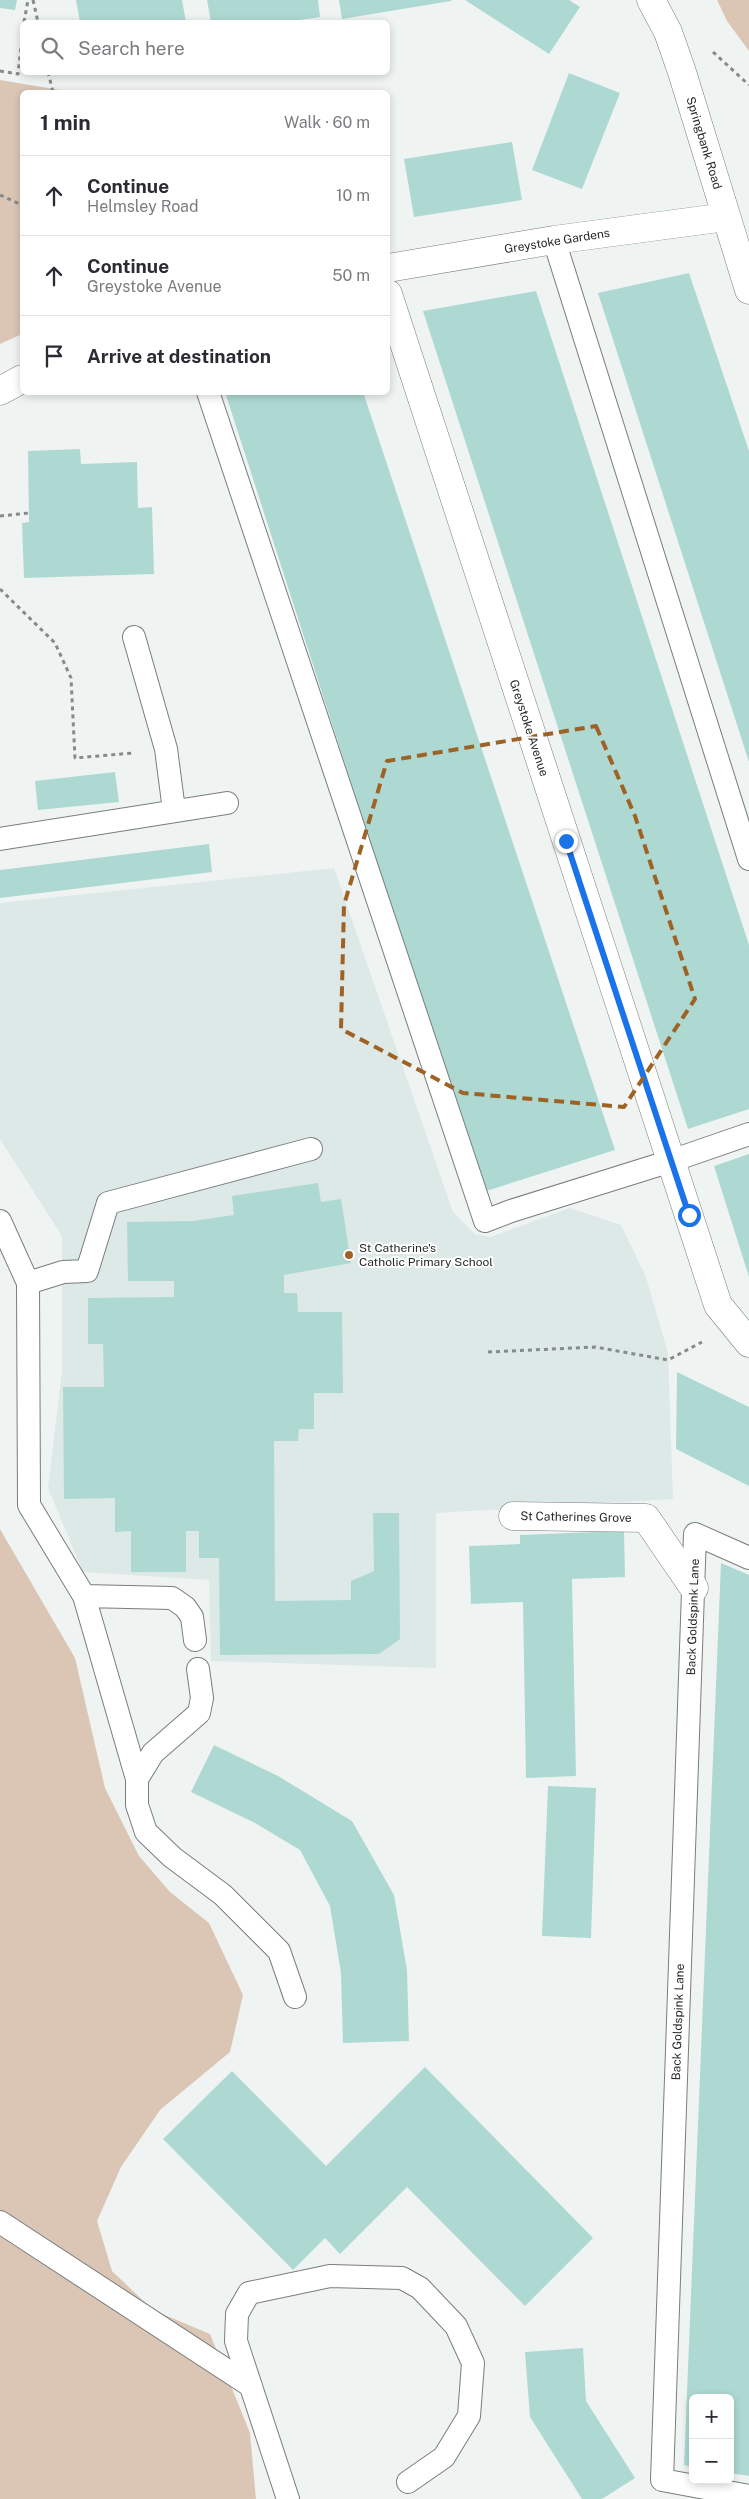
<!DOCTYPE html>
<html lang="en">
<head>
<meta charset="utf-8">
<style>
  :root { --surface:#fff; --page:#f2f2f3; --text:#2b2b33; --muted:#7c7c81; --line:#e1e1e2 }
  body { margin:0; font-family:"Public Sans",sans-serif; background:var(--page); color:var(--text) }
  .controls { position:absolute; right:15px; bottom:15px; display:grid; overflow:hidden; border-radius:8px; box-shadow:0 2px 8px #0003 }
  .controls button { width:45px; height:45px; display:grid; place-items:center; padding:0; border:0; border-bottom:1px solid var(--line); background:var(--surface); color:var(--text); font:25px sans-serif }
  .stop { position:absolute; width:15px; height:15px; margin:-11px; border:4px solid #1a73e8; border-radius:50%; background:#fff }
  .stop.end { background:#1a73e8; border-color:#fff; box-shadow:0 1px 5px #0008 }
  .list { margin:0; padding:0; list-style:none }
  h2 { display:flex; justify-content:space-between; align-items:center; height:65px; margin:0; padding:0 20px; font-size:21px }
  h2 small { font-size:16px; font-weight:400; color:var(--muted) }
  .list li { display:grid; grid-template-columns:32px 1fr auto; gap:15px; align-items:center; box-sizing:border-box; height:80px; padding:0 20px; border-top:1px solid var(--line) }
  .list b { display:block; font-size:19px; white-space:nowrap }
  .list p { margin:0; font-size:16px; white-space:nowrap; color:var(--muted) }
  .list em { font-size:16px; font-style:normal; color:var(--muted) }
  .icon { flex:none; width:28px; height:28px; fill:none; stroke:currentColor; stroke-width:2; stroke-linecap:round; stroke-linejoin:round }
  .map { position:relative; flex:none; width:749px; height:2499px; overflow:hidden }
  .search { position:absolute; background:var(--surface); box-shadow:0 2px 8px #0003; left:20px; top:20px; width:370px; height:55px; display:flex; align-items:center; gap:12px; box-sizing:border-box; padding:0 18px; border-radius:8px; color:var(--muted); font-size:19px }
  .panel { position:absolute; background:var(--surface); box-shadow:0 2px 8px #0003; left:20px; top:90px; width:370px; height:305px; border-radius:8px }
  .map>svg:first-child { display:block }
  .built { fill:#dce9e7 }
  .green { fill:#dbc6b6 }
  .building { fill:#aed9d3 }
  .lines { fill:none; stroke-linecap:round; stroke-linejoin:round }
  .service-casing { stroke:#797d7c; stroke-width:24 }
  .minor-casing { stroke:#797d7c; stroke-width:29 }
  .path { stroke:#868a89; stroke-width:3; stroke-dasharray:4 4; stroke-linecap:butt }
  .service { stroke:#fff; stroke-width:22 }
  .minor { stroke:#fff; stroke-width:28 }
  .route { stroke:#1a73e8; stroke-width:6 }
  .marked { fill:none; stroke:#9f6225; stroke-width:4; stroke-dasharray:10 6; stroke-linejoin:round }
  .poi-dot { fill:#9f6225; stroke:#fff; stroke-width:2 }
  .labels { text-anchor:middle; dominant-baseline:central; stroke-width:4; stroke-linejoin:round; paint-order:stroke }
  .street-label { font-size:12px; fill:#272929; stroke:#fff }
  .poi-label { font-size:12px; fill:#272929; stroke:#fff; text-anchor:start }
</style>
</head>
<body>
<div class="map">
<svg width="749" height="2499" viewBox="0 0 749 2499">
  <rect width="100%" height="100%" fill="#eff4f3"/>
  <path class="built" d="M334,868l119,344 22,22 15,3 80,-29 51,17 25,52 22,76 5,146 -237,14v155l-225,-7 -2,-81 -126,-8 -35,-84 14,-117v-135l-62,-97v-236z"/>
  <path class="green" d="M717,0h32v51l-22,-30z
    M0,80l72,12h-50v242l-22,10z
    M0,1529l75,129 30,130 34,68 31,36 39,31 34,72 -13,57 -70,58 -39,57 -24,54 15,50 41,39 57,24 40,99 6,66h-256z"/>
  <path class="building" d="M0,0h17l-2,10 -15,-2z
    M76,0h106l4,22h-106z
    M207,0h111l2,17 -36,5h-73z
    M339,0h112v1l-109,18z
    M465,0h104l11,7 -31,47z
    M569,73l51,20 -38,96 -50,-19z
    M512,142l10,58 -108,17 -10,-58z
    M689,273l60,178v311l-151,-469z
    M536,291l213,654v164l-61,20 -265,-818z
    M225,392h138l252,758 -132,42z
    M80,449l1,15 56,-2 1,46 14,-1 2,67 -130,4 -2,-55 7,-1 -1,-71z
    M115,772l4,30 -81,8 -3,-29z
    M209,844l3,28 -212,26v-28z
    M749,1154v123l-35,-111z
    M318,1183l3,19 20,-3 10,64 -67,12v18h13l1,19h44l1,81h-29v36h-15l-1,12h-24l1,160 76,-1v-19l23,-10 -1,-58h26l1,126 -21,15 -159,1 -1,-97h-20v-27h-13v41h-55v-41l-16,1v-34l-51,1 -1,-112h41l-1,-43h-15v-46l86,-1v-16h-46l-1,-59 66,-1 41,-6 -2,-19z
    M677,1372l72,35v79l-73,-37z
    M624,1531l1,46 -53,2 4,197 -50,2 -3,-176 -52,2 -2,-58 51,-2v-9z
    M721,1563l28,12v901l-19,-3v-75h-37v69l-9,-2z
    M214,1745l64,31 74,45 42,74 13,75 2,71 -66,2 -2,-70 -11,-67 -30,-56 -45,-27 -64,-31z
    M548,1786l48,2 -5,150 -49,-2z
    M425,2067l168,171 -68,68 -118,-119 -67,67 -15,-16 -32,32 -130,-131 69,-68 94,95z
    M583,2348l3,53 49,77 -33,21h-20l-52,-82 -5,-65z"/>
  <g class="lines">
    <g class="service-casing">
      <path id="service" d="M554,240l195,619
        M208,392l277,829 26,-10 160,-50 78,-27
        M134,637l32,112 8,61
        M0,839l227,-36
        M0,1221l28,62 1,222 55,91 88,2 13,9 7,10 3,23
        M28,1283l35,-11 24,-1 21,-68 203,-54
        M749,1558l-54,-24 -33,946 87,16
        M84,1596l53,183
        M198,1669l4,29 -3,15 -46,40 -16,26v26l9,27 26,25 51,38 56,56 16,46
        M0,2222l251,164
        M288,2499l-52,-158 1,-27 12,-21 81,-17 72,2 18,10 36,38 17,37 -4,53 -25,41 -36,25"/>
    </g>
    <g class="minor-casing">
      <path id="minor" d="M651,0l17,32 14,40 67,218
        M388,268l166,-28 172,-23
        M388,294l330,1011 31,38
        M0,391l22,-12
        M513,1516l133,2 48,70"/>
    </g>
    <path class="path" d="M33,0l5,22
      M24,22l4,-22
      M713,52l36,33
      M0,71l18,3 4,-36
      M48,72l5,20
      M0,195l22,10
      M0,516l29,-3
      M0,589l55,54 16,35 4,80 58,-5
      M488,1352l107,-5 73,13 34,-18"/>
    <use href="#service" class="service"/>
    <use href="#minor" class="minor"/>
  </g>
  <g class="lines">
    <path class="route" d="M566,841l123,374"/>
  </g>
  <path class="marked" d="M596,726l39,90 60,183 -71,108 -161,-14 -122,-64 3,-124 43,-144z"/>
  <circle class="poi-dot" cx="349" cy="1255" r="5"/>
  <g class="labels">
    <g class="street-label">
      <text transform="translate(704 143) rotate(73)">Springbank Road</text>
      <text transform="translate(557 241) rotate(-9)">Greystoke Gardens</text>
      <text transform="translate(529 728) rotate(72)">Greystoke Avenue</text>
      <text transform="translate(576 1517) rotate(1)">St Catherines Grove</text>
      <text transform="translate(693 1617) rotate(-88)">Back Goldspink Lane</text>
      <text transform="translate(678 2022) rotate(-88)">Back Goldspink Lane</text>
    </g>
    <g class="poi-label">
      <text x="359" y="1248">St Catherine's<tspan x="359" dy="14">Catholic Primary School</tspan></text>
    </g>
  </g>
</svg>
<div class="controls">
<button>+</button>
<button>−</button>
</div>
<div class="stop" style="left:689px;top:1215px"></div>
<div class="stop end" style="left:566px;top:841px"></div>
<div class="search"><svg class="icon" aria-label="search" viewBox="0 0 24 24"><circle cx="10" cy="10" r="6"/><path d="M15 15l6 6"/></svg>Search here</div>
<section class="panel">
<h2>1 min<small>Walk · 60 m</small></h2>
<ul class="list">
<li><svg class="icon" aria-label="ahead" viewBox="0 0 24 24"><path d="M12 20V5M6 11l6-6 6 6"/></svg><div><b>Continue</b><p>Helmsley Road</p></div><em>10 m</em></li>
<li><svg class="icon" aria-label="ahead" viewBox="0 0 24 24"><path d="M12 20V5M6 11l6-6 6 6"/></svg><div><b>Continue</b><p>Greystoke Avenue</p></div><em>50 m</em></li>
<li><svg class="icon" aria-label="arrive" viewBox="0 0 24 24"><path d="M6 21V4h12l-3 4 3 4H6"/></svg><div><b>Arrive at destination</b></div></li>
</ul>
</section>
</div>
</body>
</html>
